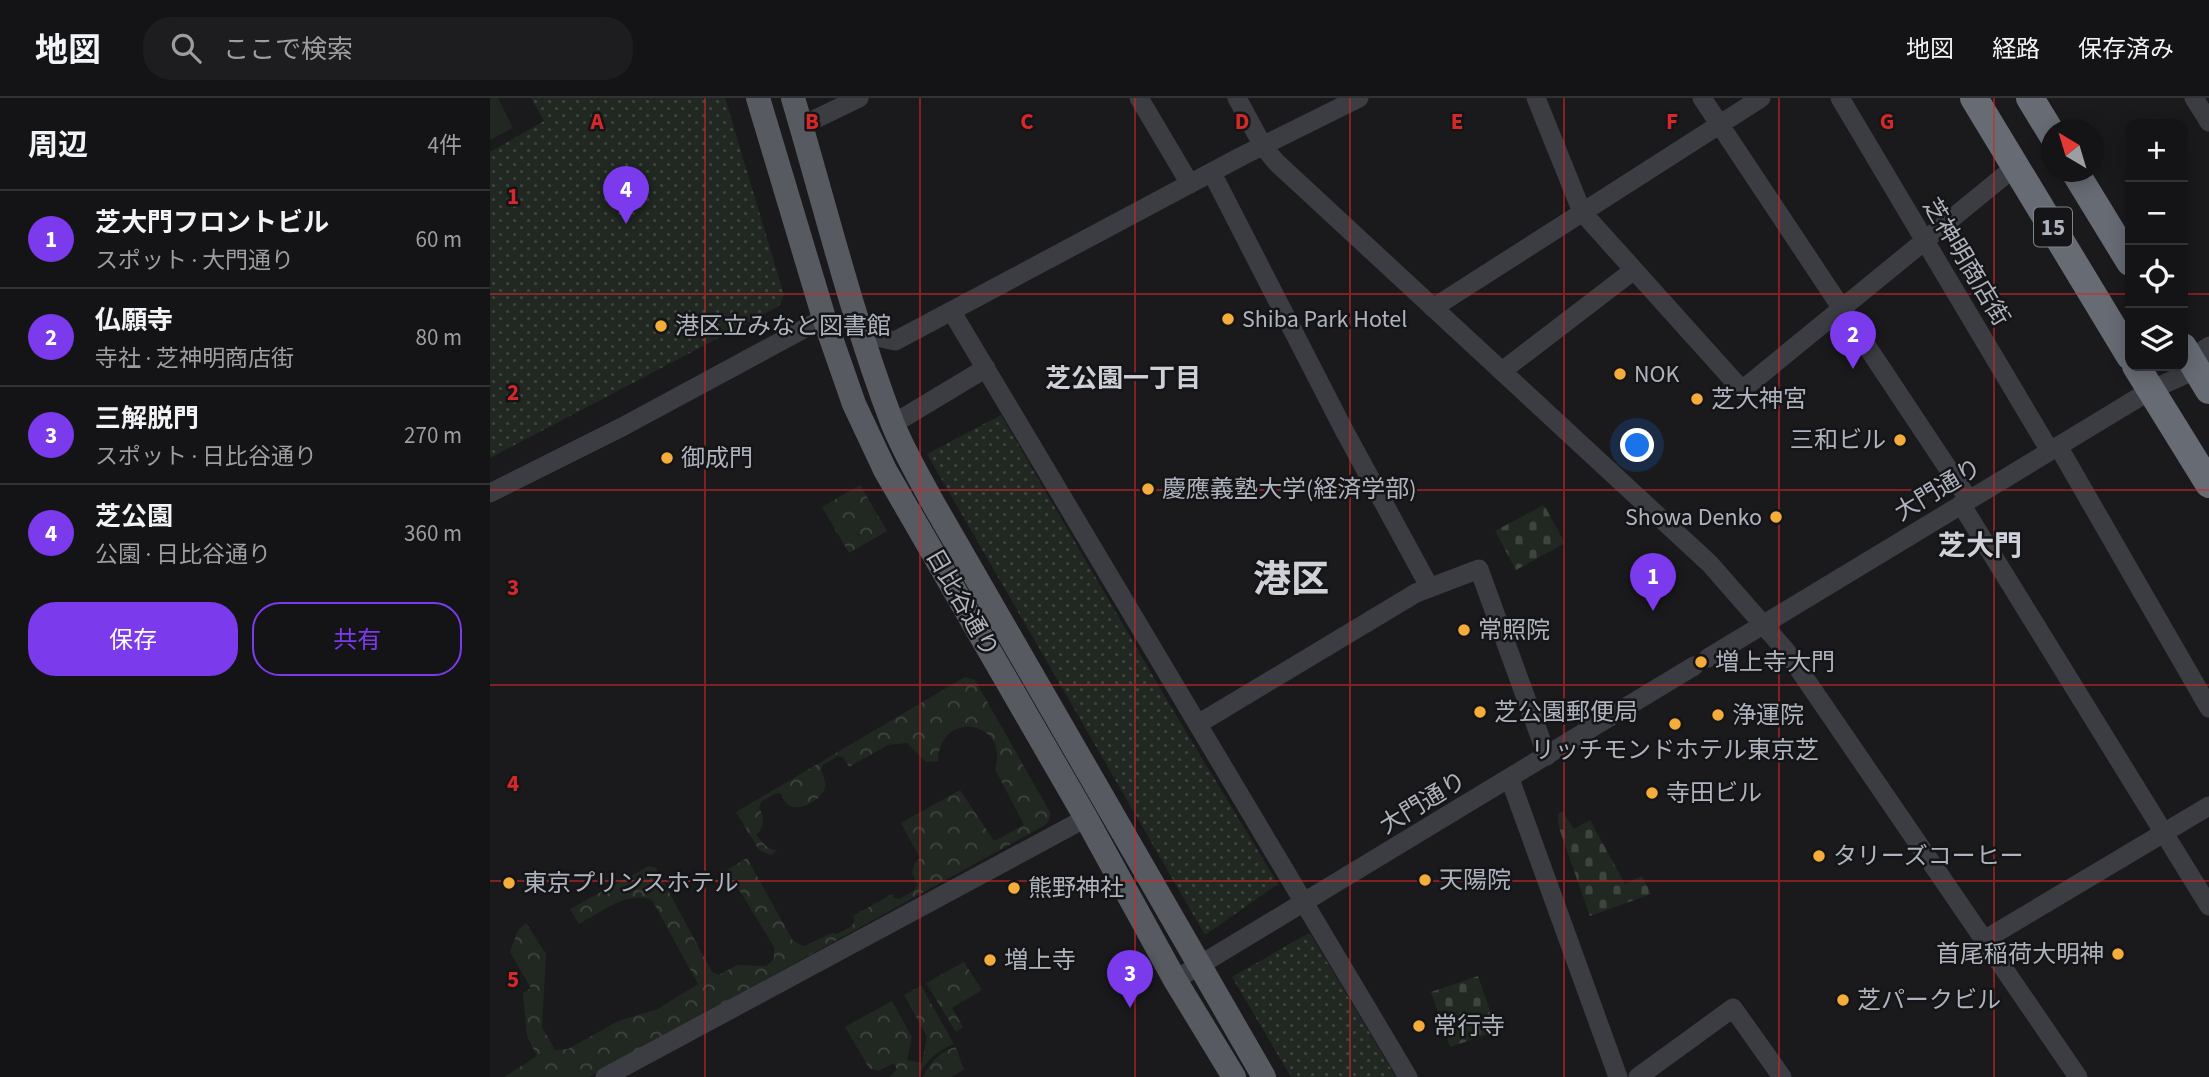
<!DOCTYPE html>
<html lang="ja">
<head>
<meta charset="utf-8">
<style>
  :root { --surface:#141416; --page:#1d1d1f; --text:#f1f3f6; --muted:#9d9ea1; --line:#333335; --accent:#7c3aed }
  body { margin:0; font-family:"Source Sans 3","Noto Sans JP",sans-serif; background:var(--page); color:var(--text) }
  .controls { position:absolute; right:21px; top:21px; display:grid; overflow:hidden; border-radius:14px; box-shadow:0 4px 18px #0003 }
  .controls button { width:63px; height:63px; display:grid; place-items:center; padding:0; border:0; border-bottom:2px solid var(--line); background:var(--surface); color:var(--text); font:35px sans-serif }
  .compass { position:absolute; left:1551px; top:21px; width:63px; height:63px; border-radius:50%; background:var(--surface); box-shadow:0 4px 18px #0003; rotate:322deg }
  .you { position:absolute; left:1148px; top:348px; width:24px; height:24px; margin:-18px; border:5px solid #fff; border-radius:50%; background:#1a73e8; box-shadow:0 0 0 10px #1a73e833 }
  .badge { display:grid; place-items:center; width:46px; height:46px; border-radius:50%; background:var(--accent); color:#fff; font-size:23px; font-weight:700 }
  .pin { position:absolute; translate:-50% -58px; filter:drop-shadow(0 2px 4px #0008) }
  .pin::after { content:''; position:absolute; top:37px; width:24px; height:21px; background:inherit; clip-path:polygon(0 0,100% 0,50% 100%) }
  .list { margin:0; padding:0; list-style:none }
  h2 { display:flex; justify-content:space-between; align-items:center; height:91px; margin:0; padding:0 28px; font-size:30px }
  h2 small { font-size:23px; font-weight:400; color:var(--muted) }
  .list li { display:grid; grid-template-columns:46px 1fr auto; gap:21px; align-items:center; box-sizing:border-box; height:98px; padding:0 28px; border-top:2px solid var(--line) }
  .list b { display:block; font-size:26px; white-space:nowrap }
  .list p { margin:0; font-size:23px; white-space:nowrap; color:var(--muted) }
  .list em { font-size:23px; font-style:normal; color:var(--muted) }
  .actions { display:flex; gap:14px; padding:21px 28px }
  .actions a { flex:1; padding:16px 0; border:2px solid var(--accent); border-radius:28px; text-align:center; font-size:24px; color:var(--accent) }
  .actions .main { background:var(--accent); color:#fff }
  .icon { flex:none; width:38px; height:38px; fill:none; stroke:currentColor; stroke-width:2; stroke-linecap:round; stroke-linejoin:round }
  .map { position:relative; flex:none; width:1719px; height:979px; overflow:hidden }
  header { display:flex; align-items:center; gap:42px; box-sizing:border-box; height:98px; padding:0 35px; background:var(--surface); border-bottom:2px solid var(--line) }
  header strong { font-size:33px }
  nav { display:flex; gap:38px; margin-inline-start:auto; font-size:24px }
  .search { width:490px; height:63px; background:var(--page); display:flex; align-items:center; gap:18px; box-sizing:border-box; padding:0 24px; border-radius:28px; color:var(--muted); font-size:26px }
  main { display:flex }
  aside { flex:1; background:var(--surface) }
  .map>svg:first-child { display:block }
  .grass { fill:#202821 }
  .forest { fill:url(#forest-crowns) }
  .cemetery { fill:url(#cemetery-stones) }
  .park { fill:url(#park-dots) }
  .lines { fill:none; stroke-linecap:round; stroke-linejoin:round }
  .minor { stroke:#3b3d42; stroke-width:19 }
  .major { stroke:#575a61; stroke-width:24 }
  .highway { stroke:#676b73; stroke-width:28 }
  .grid { fill:none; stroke:#d62828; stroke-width:2; stroke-opacity:0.55 }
  .poi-dot { fill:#f4ac3b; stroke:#151518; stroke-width:2.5 }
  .labels { text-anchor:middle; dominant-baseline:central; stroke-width:5; stroke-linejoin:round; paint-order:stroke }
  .shield { fill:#151518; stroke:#7f838b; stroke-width:2 }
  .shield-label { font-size:23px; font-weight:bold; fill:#adb2bc }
  .street-label { font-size:24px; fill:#adb2bc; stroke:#151518 }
  .poi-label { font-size:24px; fill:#adb2bc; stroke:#151518; text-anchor:start }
  .neighbourhood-label { font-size:26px; font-weight:bold; fill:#ced1d8; stroke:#151518 }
  .quarter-label { font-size:28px; font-weight:bold; fill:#ced1d8; stroke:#151518 }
  .town-label { font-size:38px; font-weight:bold; fill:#ced1d8; stroke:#151518 }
  .grid-label { font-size:23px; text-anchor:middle; font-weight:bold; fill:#d62828; stroke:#151518; stroke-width:5; stroke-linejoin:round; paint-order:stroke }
</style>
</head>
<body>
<header>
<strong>地図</strong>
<div class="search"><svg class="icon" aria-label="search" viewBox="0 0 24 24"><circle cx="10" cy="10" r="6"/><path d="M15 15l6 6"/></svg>ここで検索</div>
<nav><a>地図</a><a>経路</a><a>保存済み</a></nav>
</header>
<main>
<aside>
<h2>周辺<small>4件</small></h2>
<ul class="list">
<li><span class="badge">1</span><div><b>芝大門フロントビル</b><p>スポット · 大門通り</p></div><em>60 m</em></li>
<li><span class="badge">2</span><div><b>仏願寺</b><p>寺社 · 芝神明商店街</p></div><em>80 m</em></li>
<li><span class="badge">3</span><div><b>三解脱門</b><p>スポット · 日比谷通り</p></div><em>270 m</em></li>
<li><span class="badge">4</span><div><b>芝公園</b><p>公園 · 日比谷通り</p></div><em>360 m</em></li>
</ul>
<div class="actions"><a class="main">保存</a><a>共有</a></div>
</aside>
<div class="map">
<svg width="1719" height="979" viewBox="0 0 1719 979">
  <defs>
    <pattern id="forest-crowns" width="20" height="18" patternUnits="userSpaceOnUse" patternTransform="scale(1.75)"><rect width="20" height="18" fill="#202821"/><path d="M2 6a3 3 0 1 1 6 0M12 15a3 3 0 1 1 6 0" fill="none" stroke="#3e453f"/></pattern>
    <pattern id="cemetery-stones" width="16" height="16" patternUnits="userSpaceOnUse" patternTransform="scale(1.75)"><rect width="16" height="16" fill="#202821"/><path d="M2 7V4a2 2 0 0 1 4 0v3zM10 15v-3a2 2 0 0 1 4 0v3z" fill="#3e453f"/></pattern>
    <pattern id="park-dots" width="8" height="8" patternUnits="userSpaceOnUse" patternTransform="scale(1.75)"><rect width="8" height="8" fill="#202821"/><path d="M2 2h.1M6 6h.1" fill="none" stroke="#3e453f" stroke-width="1.8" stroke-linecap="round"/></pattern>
  </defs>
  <rect width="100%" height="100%" fill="#1a1a1d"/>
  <path class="grass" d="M0,0h8l15,30 -23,12z"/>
  <path class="forest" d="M370,387l27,46 -38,22 -27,-46z
    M475,579l10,3 76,134 -4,10 -458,253h-85l33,-21 -10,-20 -4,-43 8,-5 -21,-36 8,-22 8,-7 20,31 -4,73 13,23 13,-1 50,-28 40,-12 40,-25 -46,-84c-24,-10 -52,13 -73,24l-9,-15 79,-43 7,2 56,104 7,3 18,-10 29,1 8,-7v-12l-47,-77 20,-12 46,83 11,5 28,-13 5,1 15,-8 3,-6 -2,-4 39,-22 2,4 5,1 15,-8 3,-6 -5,-13 3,-9 5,-5 -19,-35 59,-33 34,51 30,-16 -29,-56c15,-49 -56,-60 -57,-8l-12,1 -19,-19 -19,2 -39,22 -6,-10 -5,-1 -15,9 -2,6c2,5 5,10 4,16 -2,11 -21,23 -33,20 -6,-2 -8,-8 -11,-13l-4,-1 -15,8 -3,6c5,12 7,18 -3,28 6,7 11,15 21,15l-6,5 -12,-5 -23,-38z
    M474,864l18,28 -30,18 11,19 -7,5 -30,-49z
    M431,888l33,58c-16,6 -29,17 -36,33h-29l8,-7 -3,-7 -16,8 -9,-3 -24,-41 47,-26 20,36 -5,23 15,3 5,-26 -23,-42z
    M465,949c5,7 4,15 10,22l-14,8h-28c7,-15 17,-25 32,-30z"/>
  <path class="cemetery" d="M1054,407l21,38 -49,27 -21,-39z
    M1072,713l12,18 16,-9 35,64 17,-8 9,18 -61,22 -31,-88 -1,-14z
    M988,878l19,55 -47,16 -19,-55z"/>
  <path class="park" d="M41,0h194l59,197 -5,11 -289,152v-306l54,-31z
    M511,317l170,292 107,177 -73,51 -278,-481z
    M819,835l2,2 85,142h-105l-59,-100z"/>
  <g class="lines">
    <path class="minor" d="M649,0l51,86
      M747,0l26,48 13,16 434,402 77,88 291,425
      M1046,0l46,114 160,178 274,-224
      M1212,0l267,402
      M1350,0l210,353
      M1704,0l15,24
      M311,28l58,-28
      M722,75l133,259 85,156
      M943,210l328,-210
      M462,214l456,765
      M373,236l32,7 347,-185 117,-58
      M1693,266l26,-18
      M1012,273l132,-101
      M403,326l93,-56
      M1568,348l151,262
      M0,395l132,-66 202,-109
      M1471,406l248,402
      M1218,560l443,-268 57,-26
      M708,626l218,-131 63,-24 68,187
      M1020,681l108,298
      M1494,842l225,-134
      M685,882l519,-314
      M115,979l481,-259
      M1148,979l95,-69 49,69"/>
    <path class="major" d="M268,0l66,220 30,86 31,66 201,348 89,162 59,97
      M303,0c32,108 59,219 99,324 11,28 27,55 41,81l331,574"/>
    <path class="highway" d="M1484,0l156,258
      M1540,0l22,36
      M1585,74l55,90
      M1693,249l26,43
      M1646,268l73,118"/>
  </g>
  <path class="grid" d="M215,0v979M430,0v979M645,0v979M860,0v979M1074,0v979M1289,0v979M1504,0v979M0,196h1640M1693,196h26M0,392h1719M0,587h1719M0,783h1719"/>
  <g class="poi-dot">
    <circle cx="738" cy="221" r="7"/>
    <circle cx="171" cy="228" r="7"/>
    <circle cx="1130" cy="276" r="7"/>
    <circle cx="1207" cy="301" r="7"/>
    <circle cx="1410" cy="342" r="7"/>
    <circle cx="177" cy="360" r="7"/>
    <circle cx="658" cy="391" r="7"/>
    <circle cx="1286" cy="419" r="7"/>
    <circle cx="974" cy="532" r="7"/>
    <circle cx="1211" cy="564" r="7"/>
    <circle cx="990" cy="614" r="7"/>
    <circle cx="1228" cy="617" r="7"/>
    <circle cx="1185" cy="626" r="7"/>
    <circle cx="1162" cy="695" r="7"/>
    <circle cx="1329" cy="758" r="7"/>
    <circle cx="935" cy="782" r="7"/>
    <circle cx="19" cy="785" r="7"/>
    <circle cx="524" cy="790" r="7"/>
    <circle cx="1628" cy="856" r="7"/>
    <circle cx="500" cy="862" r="7"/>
    <circle cx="1353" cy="902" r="7"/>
    <circle cx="929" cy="928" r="7"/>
  </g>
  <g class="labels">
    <rect class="shield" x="1544" y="109.5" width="38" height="39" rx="5"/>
    <g class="shield-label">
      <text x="1563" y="129">15</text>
    </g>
    <g class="street-label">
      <text transform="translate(1476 164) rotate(59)">芝神明商店街</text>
      <text transform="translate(1448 392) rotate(-31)">大門通り</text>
      <text transform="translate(472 505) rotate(60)">日比谷通り</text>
      <text transform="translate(933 705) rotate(-31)">大門通り</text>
    </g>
    <g class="poi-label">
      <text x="752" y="221">Shiba Park Hotel</text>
      <text x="185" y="228">港区立みなと図書館</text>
      <text x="1144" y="276">NOK</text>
      <text x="1221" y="301">芝大神宮</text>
      <text x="1396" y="342" text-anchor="end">三和ビル</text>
      <text x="191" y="360">御成門</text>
      <text x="672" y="391">慶應義塾大学(経済学部)</text>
      <text x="1272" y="419" text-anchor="end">Showa Denko</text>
      <text x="988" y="532">常照院</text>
      <text x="1225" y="564">増上寺大門</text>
      <text x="1004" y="614">芝公園郵便局</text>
      <text x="1242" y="617">浄運院</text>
      <text x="1185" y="652" text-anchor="middle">リッチモンドホテル東京芝</text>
      <text x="1176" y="695">寺田ビル</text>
      <text x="1343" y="758">タリーズコーヒー</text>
      <text x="949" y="782">天陽院</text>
      <text x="33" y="785">東京プリンスホテル</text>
      <text x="538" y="790">熊野神社</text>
      <text x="1614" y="856" text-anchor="end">首尾稲荷大明神</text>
      <text x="514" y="862">増上寺</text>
      <text x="1367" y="902">芝パークビル</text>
      <text x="943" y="928">常行寺</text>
    </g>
    <g class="neighbourhood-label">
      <text x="633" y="280">芝公園一丁目</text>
    </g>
    <g class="quarter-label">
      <text x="1490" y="448">芝大門</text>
    </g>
    <g class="town-label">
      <text x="801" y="482">港区</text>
    </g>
  </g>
  <g class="grid-label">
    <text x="107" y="31">A</text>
    <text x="322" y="31">B</text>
    <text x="537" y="31">C</text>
    <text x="752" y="31">D</text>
    <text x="967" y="31">E</text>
    <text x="1182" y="31">F</text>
    <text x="1397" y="31">G</text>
    <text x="23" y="106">1</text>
    <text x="23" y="302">2</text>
    <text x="23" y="497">3</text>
    <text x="23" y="693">4</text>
    <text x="23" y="889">5</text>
  </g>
</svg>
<div class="controls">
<button>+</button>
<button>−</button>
<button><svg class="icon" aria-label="locate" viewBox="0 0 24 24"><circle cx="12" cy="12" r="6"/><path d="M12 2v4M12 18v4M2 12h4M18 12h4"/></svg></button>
<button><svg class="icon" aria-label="layers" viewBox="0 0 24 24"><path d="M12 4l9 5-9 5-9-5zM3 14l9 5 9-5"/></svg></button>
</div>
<svg class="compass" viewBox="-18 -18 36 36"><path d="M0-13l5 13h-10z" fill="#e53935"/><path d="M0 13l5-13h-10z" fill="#9d9ea1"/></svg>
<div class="you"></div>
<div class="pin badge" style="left:1163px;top:513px">1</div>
<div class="pin badge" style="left:1363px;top:271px">2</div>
<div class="pin badge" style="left:640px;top:910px">3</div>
<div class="pin badge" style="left:136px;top:126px">4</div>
</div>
</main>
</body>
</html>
